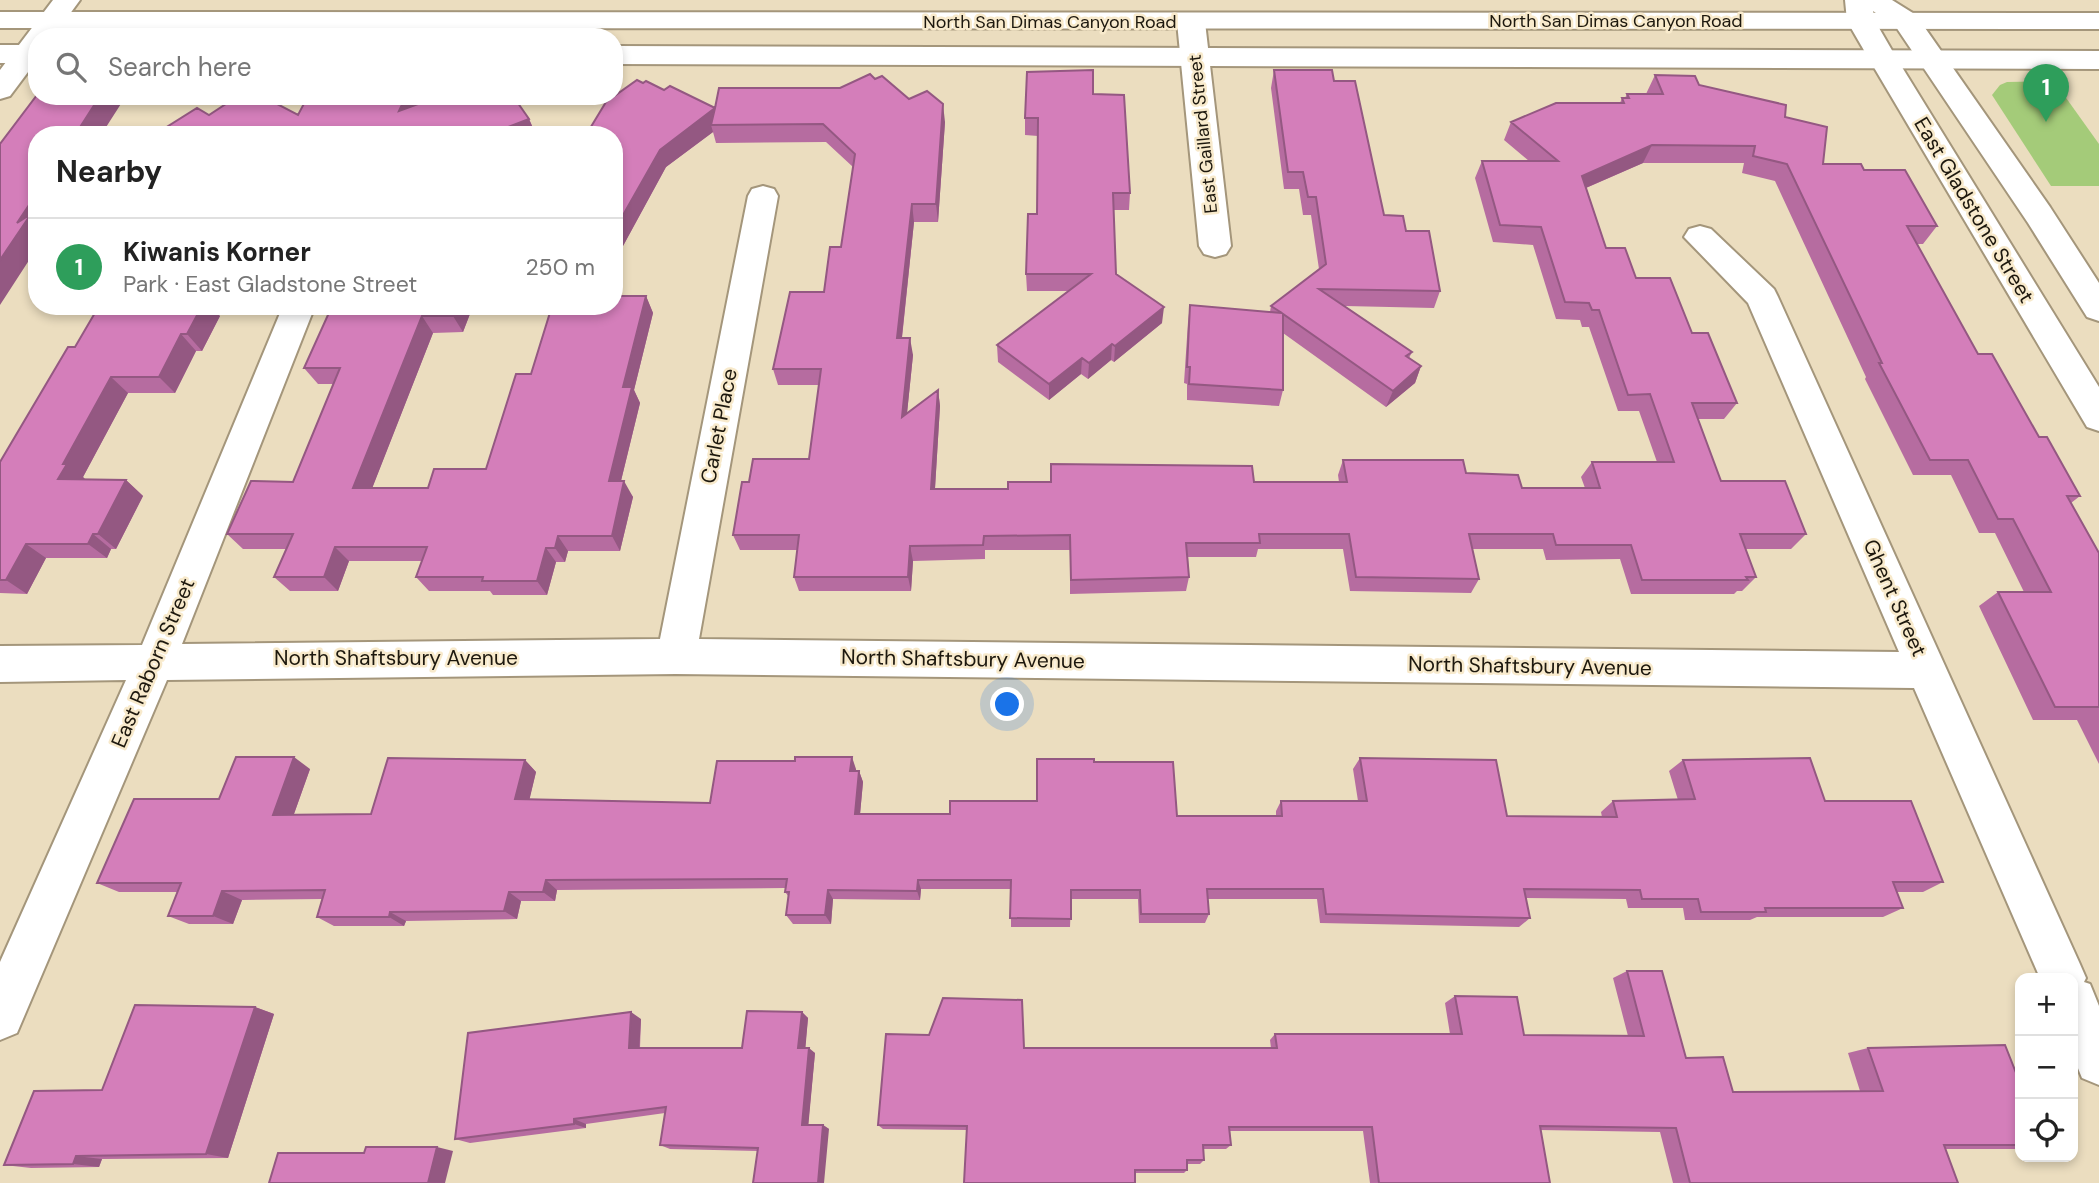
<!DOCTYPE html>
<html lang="en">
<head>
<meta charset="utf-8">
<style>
  :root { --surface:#fff; --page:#f6f6f6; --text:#222; --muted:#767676; --line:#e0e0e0; --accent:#7c3aed }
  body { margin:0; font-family:"DM Sans",sans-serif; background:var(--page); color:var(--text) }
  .controls { position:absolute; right:21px; bottom:21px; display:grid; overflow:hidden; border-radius:14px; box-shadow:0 4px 10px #0003 }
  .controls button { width:63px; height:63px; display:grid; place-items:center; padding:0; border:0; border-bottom:2px solid var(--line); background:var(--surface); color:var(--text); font:35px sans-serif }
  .you { position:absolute; left:1008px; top:705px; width:24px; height:24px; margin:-18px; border:5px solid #fff; border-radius:50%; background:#1a73e8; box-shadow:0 0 0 10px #1a73e833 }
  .badge { display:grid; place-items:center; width:46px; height:46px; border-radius:50%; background:var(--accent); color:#fff; font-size:23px; font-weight:700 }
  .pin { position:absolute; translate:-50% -58px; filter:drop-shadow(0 2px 4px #0008) }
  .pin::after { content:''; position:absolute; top:37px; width:24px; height:21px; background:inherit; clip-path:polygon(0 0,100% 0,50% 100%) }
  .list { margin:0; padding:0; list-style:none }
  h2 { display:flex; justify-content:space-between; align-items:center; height:91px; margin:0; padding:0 28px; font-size:30px }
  h2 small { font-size:23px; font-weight:400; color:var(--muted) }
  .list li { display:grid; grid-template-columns:46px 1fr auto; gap:21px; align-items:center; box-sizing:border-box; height:98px; padding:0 28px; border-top:2px solid var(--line) }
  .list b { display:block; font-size:26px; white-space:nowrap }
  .list p { margin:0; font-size:23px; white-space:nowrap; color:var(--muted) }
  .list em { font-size:23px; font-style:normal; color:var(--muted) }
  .icon { flex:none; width:38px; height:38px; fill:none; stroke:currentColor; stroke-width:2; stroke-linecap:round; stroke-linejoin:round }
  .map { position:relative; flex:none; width:2099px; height:1183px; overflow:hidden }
  .search { position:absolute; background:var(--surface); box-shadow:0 4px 10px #0003; left:28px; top:28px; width:595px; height:77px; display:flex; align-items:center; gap:18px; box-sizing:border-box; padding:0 24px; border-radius:28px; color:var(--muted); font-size:26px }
  .panel { position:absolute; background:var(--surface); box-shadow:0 4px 10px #0003; left:28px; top:126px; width:595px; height:189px; border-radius:28px }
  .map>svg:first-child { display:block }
  .green { fill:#a4cb79 }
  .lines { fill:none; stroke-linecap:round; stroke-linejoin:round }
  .minor-casing { stroke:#a4967b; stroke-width:4 }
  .major-casing { stroke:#a4967b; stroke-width:4 }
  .minor { fill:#fff; fill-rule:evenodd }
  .major { fill:#fff; fill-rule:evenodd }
  .wall { fill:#b66ca0 }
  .shaded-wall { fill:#945882 }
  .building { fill:#d47eba; stroke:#945882; stroke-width:2 }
  .labels { text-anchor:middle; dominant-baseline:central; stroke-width:5; stroke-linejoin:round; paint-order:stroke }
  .far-street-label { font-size:18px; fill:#1d180e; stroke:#f8eacc }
  .street-label { font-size:21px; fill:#1d180e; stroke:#f8eacc }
</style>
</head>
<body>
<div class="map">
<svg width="2099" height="1183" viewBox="0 0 2099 1183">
  <rect width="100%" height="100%" fill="#ebddbf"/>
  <path class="green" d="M2054,81l45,63v42h-48l-59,-91 8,-10 7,-3z"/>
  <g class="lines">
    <g class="minor-casing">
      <path id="minor" d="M53,0h27l-27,37h-16v23l-27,36 -10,3v-29z
        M1845,0h47l24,15 134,192 49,76v38l-12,-4 -59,-94 -132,-196 -23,-16 2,10 22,38 202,328v44l-12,-4 -218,-368 -22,-38z
        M1191,14l10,2 4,6 26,224 -5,8 -11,3 -11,-3 -5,-8 -22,-224 4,-6z
        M763,186l11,3 4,7 -79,443 1200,13 -151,-349 -64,-66 5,-8 11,-3 11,3 63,60 4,8 301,665 7,16 -2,4 6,2 9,22v79l-17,-7 -9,-22v-78h-33l-126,-290 -1238,-14 -509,6 -150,353 -17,7v-78l126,-282 -126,2v-36l142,-1 141,-339h32l-133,338 478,-5 88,-443 4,-7z"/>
    </g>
    <g class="major-casing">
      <path id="major" d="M0,12l2099,1v16l-2099,-1z
        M0,45h37v18h-37z
        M614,46l1485,5v18l-1485,-5z"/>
    </g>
    <use href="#minor" class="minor"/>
    <use href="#major" class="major"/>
  </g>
  <path class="wall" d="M1274,70l60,11 50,134 22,16 34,60 -6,17 -89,-2 67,46 -3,6 12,8 -6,17 -29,24 -103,-74v57l-4,16 -92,-6v-16l-3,-1 4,-61 2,-17 80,7 1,-6 48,-37 -8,-54h-8l-4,-26h-15l-13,-101z
    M1655,75l44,10 86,32 38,47 41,6 73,56 -14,18h-6l61,110 102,142 -9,7 28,50v211l-22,-44h-44l-54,-114 19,-14h26l-29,-59h-16l-28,-58h-38l-48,-96 1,-2 -91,-196 -33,-8 2,-10h-101l-57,25 20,60 86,85 45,70 -13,16h-26l23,62 85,53 -15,15h-45l10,28 -14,14h-5l-3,3h-103l-11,-35 -74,1 -3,-11h-71l7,30 -8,14 -121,-2 -7,-42h-85l-2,8h-68l1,20 -3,14 -116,3v-44h-85v9l-72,2 -2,30h-112l-5,-14 4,-27h-58l-7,-15 16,-53 60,-23 10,-74h-41l-5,-16 51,-77 17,-45 12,-80 -27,-25 -110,1 -3,-11 -47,35 -49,90h-3v-122l50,-45 51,18 125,-20 35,-9 70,43 -7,100h-24l-12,116 11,17 -6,58 31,-23 2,16 -5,83h73l246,-7h85l-1,-7 5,-15 123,13 56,15h63l-4,-11 11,-15h65l-18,-51h-21l-29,-84h-7l-2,-7 -24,-1 -23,-74 -40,-3 -18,-64 7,-17h47l-25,-21 7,-18 109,-19 2,-5h3l2,-4h19z
    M1093,94l37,99 -1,17h-16l3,64 46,49 -48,39 -3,-2 -23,19 -7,-5 -32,26 -51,-38 -1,-17 71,-54h-41l-1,-17 11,-60 1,-78 -13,-1v-17z
    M308,96h115l-3,7 109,16 7,16h-382l55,-20h89z
    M646,296l7,17 -19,77 6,13 -19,78 12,16 -13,54h-52l-3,11h-9l-9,33h-54l-3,-4h-61l-13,-14 6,-16h-73l-11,30h-48l-16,-14 13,-28h-44l-16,-15 66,-52 40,-98h-15l-14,-16 28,-62h141l-10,26 -30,1 -61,155h56l58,-19 45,-95z
    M220,316l-18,35h-6l-21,42h-47l-45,84 2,3h41l17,16 -27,53h-5l-4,9h-61l-19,36 -27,-1v-131l75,-115z
    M1360,758l147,58 95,1 -1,-5 12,-11 65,-1 -9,-29 14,-11 142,41 118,81 -20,10h-27l7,16 -20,9h-126l-7,3h-65l-2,-12h-55l-2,-9 -100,-1 4,20 -11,9 -199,-4 -3,-24h-110l2,15 -4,9h-66l-1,-24h-67l-1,28h-59v-38h-90l-1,11 -87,-1 -2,25h-38l-7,-9 3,-18 -4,-5v-4l-228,2 -2,11h-34l-4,18 -111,2 -2,5h-70l-17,-9 5,-18 -80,1 -9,24h-44l-21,-8 9,-24h-58l-22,-9 122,-84 91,-30 -16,45h77l154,-54 11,12 -7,28 181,3 146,-34v2h3l4,11 -3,32h90l87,-13 57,-39 83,54h99v-5l5,-10h77l-5,-32z
    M1627,971l59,87 47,34 127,-1 -12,-38 20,-5 152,35v66h-75l13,34h-285l-13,-51 -120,-2 10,53h-180l-7,-52h-133l1,14 -5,4h-23l1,11 -4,4h-13v6l-3,3h-49l-169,-43 -83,-1 -5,-4 146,-77h247l-1,-8 5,-6h175l-5,-31 10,-7 69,39 104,1 -15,-58z
    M255,1007l19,7 -46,144 -126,1 -3,8 -68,1 -27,-3 98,-75z
    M802,1012l6,6 -3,30 10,5 -7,72h15l6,4 -71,22 -88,-2 -10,-4 5,-32 -79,11v4l-116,15 -15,-4 186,-120 -1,29h102z"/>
  <path class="shaded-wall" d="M100,96h26l-25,39h-26z
    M406,96h17l-14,32 -10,-17z
    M943,104l2,18 -7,100 -2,-18z
    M715,108l-4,17 2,7 -47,35 -49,90 -3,-6v-20l46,-81z
    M529,119l7,16h-49z
    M295,128l4,7h-15z
    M1652,145l-9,18 -69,30 8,-17z
    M37,193v55l-37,57v-45l17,-37z
    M912,204l2,18 -14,133 -3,-17z
    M646,296l7,17 -19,77 6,13 -23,94 -8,-16 14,-94z
    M202,306h10l8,10 -18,35 -15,-17z
    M456,306h17l-10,26 -10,-16z
    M1164,307l-2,16 -48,39 1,-16z
    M422,316l11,17 -67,171 -13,-16z
    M181,334l15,17 -21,42 -16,-16z
    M910,338l3,17 -8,78 -3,-16z
    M1112,344l-1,16 -23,19 1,-16z
    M1082,358l-1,16 -32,26v-16z
    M1421,366l-6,17 -29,24 7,-16z
    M111,377l17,16 -45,84 2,2 -8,16 -19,-16 5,-15z
    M938,390l2,16 -6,98 -3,-15z
    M126,480l17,16 -27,53 -18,-15z
    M624,481l9,16 -13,54 -8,-15z
    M93,534l18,15 -4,9 -19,-14z
    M558,536l10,15 -3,11 -10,-14z
    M26,544l20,14 -19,36 -21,-14z
    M910,546l3,15 -2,30 -3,-14z
    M335,547l14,14 -11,30 -14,-14z
    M546,548l10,14 -9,33 -10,-14z
    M294,757l16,12 -20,56 -17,-10z
    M852,757l4,12 -1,13 -5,-11z
    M525,760l11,12 -9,38 -12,-11z
    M859,771l4,11 -4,43 -4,-11z
    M546,880l11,10 -2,11 -12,-9z
    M918,880l3,9 -1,11 -3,-9z
    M828,890l5,9 -2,25 -6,-9z
    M222,891l20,9 -9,24 -20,-8z
    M509,892l12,9 -4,18 -13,-8z
    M390,912l16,9 -2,5 -15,-9z
    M255,1007l19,7 -46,144 -22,-4z
    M631,1012l10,7 -2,34 -10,-5z
    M802,1012l6,6 -3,35 -7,-5z
    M809,1048l6,5 -7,76 -6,-4z
    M574,1119l12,5v4l-12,-4z
    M823,1125l6,4 -5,54h-6z
    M437,1147l16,4 -8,32h-17z
    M76,1156l26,3 -3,8 -26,-3z"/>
  <path class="building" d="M1093,70v24l31,1 6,98h-17l3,81 48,33 -49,39 -3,-2 -23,19 -7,-5 -33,26 -52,-39 94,-71h-65l2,-60h9l1,-96h-13l2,-46z
    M1274,70h58l2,11h21l29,134 19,1 3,15h23l11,60 -121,-2 93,63 -6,4 15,10 -28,25 -110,-77v76l-94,-6 1,-17h-3l3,-62 92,8 -11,-7 55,-42 -10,-67h-8l-5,-25h-15z
    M870,74l5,5 7,-3 27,23 18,-8 16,13 -7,100h-24l-15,134h13l-8,79 36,-27 -7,99h77v-7h43v-18l201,2 2,16h93l-4,-22h120l3,13 52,2 4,13h78l-8,-26h82l-24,-68 -22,1 -29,-85h-7l-3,-7 -24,-1 -24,-75 -41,-2 -18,-64h76l-47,-39 45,-19h68l-2,-5h7l-2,-4h36l-8,-19 40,1 4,9 87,20 -1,12 42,10 -4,37h38l3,6h41l32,56h-30l71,128h14l47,83h8l33,59h-13l32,57v154h-44l-57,-115h53l-38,-73h-15l-30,-59h-38l-51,-97h3l-95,-199 -34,-8 2,-10 -103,-1 -70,31 24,72h19l11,30h34l22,55h16l29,70h-45l29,78h64l21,53h-66l16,43h-10l2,3h-106l-11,-35h-75l-3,-11h-84l10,45 -123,-2 -7,-43h-90l1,9h-74l3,34 -118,3 -1,-45 -86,1 -1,9 -73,1 -2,31h-114l5,-42h-66l9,-53h7l4,-23h56l12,-90h-48l17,-77h34l6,-45h11l14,-93 -32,-30 -112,1 4,-17 -55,42 -46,81v-96h-28l20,-33 31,-22 6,3 3,-2 18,9 6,-4 45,22 4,-20h121z
    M37,95v1h63l-25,39h-38v58l-20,30 14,-9 -31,46v-116z
    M238,96h24l36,19 10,-19h98l-7,15 41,-15h73l16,23 -42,16h-59l2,-8 -135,1 -11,7h-130l43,-27 12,7z
    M614,296h32l-23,91h9l-23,94h15l-12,55h-54l-3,12h-9l-9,33h-55l1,-4h-67l11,-30h-92l-11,30h-50l19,-43h-66l24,-53 42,1 47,-114h-36l28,-62h124l-3,10h-31l-69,172h75l6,-19h52l30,-95h15l21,-68h62z
    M99,306h103l-15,28h-6l-22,43h-48l-48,87h4l-9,15 68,1 -28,54h-5l-5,10h-62l-20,36h-6v-118l68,-115h7z
    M236,757h58l-21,58 98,-1 17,-56 137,2 -10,39 195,4 7,-42h78v-4h57l-2,14h9l-4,43h95v-13h87v-42h57v3h79l4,54h105l-1,-15h86l-7,-43 136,2 11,56 110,1 -4,-16 82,-2 -12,-39 127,-2 15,43h86l32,81h-50l10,26h-138l1,4h-65l-3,-13h-56l-2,-9 -116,-1 6,29 -204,-4 -3,-25h-116l2,25h-68l-1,-24h-69v29l-61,-1 1,-38h-93l-1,11 -89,-1 -3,25h-39l3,-23h-4l2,-13 -241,1 -3,12h-34l-5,19 -114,1 -1,5h-72l8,-27 -103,1 -9,25h-45l13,-33h-84l37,-84h85z
    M1627,971h35l24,87 37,-1 10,35 150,-1 -15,-43 137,-3 15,38v62h-76l14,38h-268l-14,-55 -136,-2 10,57h-171l-7,-56h-143l2,18h-28l1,15h-17v10h-52v13h-171l3,-57 -89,-1 8,-91 43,1 14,-37 79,2 2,48h253l-2,-14h187l-7,-38 62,1 7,38 120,1z
    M135,1005l120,2 -49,147 -130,2 -3,8 -69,1 30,-74 68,-1z
    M747,1011l55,1 -4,36h11l-7,77h21l-5,58h-65l5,-35 -98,-3 6,-38 -92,12v5l-119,15 13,-106 163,-21 -2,36h113z
    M366,1147h71l-9,36h-159l9,-30h86z"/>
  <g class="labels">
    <g class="far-street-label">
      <text x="1616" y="21">North San Dimas Canyon Road</text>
      <text x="1050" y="22">North San Dimas Canyon Road</text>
      <text transform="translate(1203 134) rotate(-96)">East Gaillard Street</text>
    </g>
    <g class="street-label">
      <text transform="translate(1974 210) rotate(59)">East Gladstone Street</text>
      <text transform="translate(719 426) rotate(-79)">Carlet Place</text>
      <text transform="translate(1895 598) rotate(66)">Ghent Street</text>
      <text x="396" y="658">North Shaftsbury Avenue</text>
      <text transform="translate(963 659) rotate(1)">North Shaftsbury Avenue</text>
      <text transform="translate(153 663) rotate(-67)">East Raborn Street</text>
      <text transform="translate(1530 666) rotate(1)">North Shaftsbury Avenue</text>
    </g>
  </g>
</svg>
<div class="controls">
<button>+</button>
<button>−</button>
<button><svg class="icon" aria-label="locate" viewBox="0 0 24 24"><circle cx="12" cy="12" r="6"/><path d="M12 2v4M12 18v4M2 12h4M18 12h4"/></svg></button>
</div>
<div class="you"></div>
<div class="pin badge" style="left:2046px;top:122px;background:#2e9e5b">1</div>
<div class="search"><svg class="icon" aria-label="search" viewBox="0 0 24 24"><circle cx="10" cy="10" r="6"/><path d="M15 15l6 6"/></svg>Search here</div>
<section class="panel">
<h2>Nearby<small></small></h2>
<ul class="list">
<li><span class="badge" style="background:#2e9e5b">1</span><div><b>Kiwanis Korner</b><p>Park · East Gladstone Street</p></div><em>250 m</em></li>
</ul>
</section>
</div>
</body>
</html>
